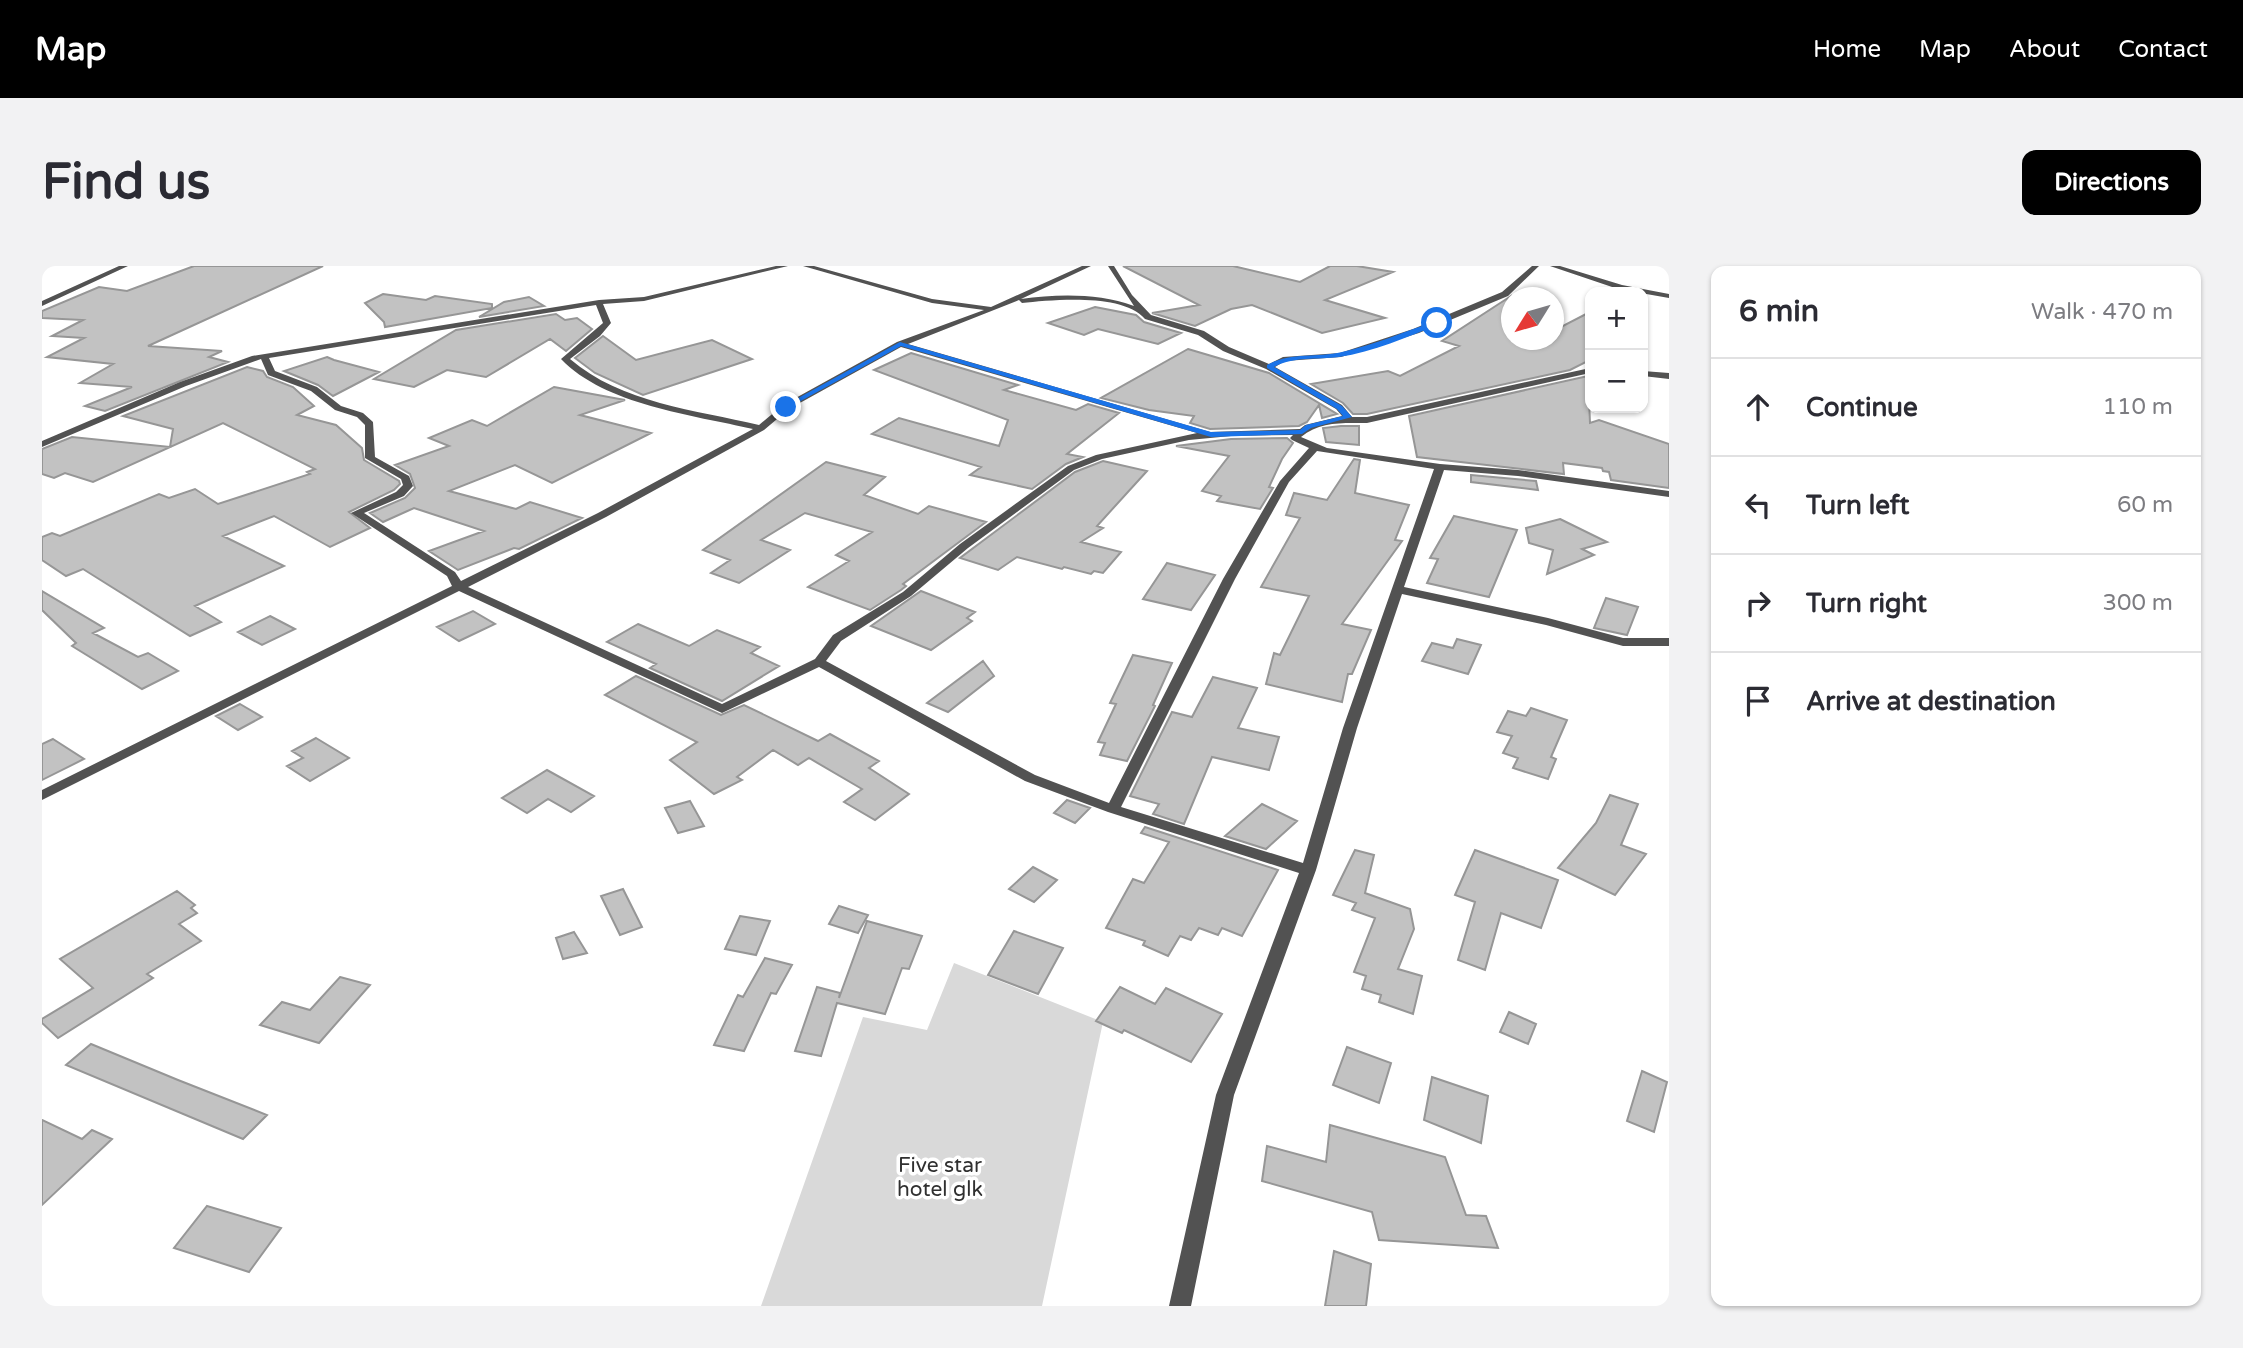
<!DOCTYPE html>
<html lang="en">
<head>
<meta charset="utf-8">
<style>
  :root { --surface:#fff; --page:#f2f2f3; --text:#2b2b33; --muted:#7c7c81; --line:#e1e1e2; --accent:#000 }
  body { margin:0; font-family:"Varela Round",sans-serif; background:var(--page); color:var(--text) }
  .controls { position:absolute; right:21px; top:21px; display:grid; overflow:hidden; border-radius:14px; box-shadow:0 2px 5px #0004 }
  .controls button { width:63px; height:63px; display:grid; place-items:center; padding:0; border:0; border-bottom:2px solid var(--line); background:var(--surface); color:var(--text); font:35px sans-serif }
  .compass { position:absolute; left:1459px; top:21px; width:63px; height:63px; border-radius:50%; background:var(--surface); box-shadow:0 2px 5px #0004; rotate:233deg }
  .stop { position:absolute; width:21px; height:21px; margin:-16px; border:5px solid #1a73e8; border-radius:50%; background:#fff }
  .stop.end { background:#1a73e8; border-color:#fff; box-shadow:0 2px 7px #0008 }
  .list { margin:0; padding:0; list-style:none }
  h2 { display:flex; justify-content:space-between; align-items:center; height:91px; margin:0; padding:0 28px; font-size:30px }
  h2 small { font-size:23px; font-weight:400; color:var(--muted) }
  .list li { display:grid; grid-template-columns:46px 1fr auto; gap:21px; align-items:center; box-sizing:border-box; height:98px; padding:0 28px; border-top:2px solid var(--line) }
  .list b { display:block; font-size:26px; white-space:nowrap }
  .list em { font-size:23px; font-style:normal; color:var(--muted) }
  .icon { flex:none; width:38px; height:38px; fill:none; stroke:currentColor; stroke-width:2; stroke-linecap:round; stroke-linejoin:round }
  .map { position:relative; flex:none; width:1627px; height:1040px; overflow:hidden; border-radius:14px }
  header { display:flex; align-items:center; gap:42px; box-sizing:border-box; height:98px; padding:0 35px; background:var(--accent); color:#fff }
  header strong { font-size:33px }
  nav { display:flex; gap:38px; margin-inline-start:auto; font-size:24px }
  .intro { display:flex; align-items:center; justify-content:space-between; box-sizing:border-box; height:168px; padding:0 42px }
  h1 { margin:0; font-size:49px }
  .button { padding:18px 32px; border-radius:14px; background:var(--accent); color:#fff; font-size:24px; font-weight:700 }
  main { display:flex; gap:42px; padding:0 42px }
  aside { flex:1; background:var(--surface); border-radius:14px; box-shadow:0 2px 5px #0004 }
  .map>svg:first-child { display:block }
  .green { fill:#d9d9d9 }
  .building { fill:#c2c2c2; stroke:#969696; stroke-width:2 }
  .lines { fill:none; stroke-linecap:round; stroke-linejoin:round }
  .street { fill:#525252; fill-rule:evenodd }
  .route { fill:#1a73e8 }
  .labels { text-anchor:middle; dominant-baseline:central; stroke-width:7; stroke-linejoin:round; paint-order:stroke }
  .near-park-label { font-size:21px; fill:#303030; stroke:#fff }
</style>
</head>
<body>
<header>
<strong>Map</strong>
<nav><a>Home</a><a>Map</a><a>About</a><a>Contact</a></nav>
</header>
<div class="intro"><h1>Find us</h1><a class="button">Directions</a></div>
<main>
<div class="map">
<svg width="1627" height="1040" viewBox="0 0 1627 1040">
  <rect width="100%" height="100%" fill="#fff"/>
  <path class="green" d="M912,697l149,59 -61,284h-281l102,-289 64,13z"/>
  <path class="building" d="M152,0h129l-175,80 74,5 -13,6 19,5 -123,49 -20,-5 47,-19 -52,-4 33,-19 -66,-7 37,-19 -32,-2 31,-16 -41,-2v-7l57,-24 28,4z
    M1081,0h110l67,16 30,-16h27l36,6 -68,28 60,18 -63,15 -70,-28 -21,4 -36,17 -43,-13 47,-8z
    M341,28l43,6 9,-4 57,8v4l-107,19 -1,-5 -19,-19z
    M1469,30v44h42v-9l37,-19v48l-20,10 -203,44h-14l-10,-11 -32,-19 77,-13 12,5 59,-30 -17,-5z
    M487,31l15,9 -65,11 25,-15z
    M1053,41l41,8 8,7 37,11 -23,11 -60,-15 -14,6 -36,-12z
    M514,48l9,6 12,-2 15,11 -26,22 -16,-12 -64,38 -39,-7 -33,17 -40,-8 82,-49z
    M561,70l33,24 76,-20 40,19 -109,36 -48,-22 -20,-15z
    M1146,83l81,24 68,41 -15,4 -3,-13 -12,17 -8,4 -89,3 -20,-6 4,-7 -45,-6 -48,-12z
    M869,87l107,32 -14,5 72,20 12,-6 31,9 -52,41 16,3 -17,7 -34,25 -62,-14 11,-8 -109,-33 27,-16 100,28 9,-26 -134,-50z
    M285,91l7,3 45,12 -46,24 -15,-11 -34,-14z
    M205,101l16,4 4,6 26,10 21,19 -17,9 39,10 26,23 2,12 35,21 1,3 -6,6 -45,22 21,16 -40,19 -56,-31 -51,20 61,30 -89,40 26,16 -31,14 -107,-67 -17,7 -24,-16v-23l10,-4 8,3 99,-42 10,4 26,-9 23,15 92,-30 -3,-2 8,-3 -92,-46 -130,59 -28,-9 -11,5 -12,-4v-25l30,-12 98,10 3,-18 -50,-13z
    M1546,110l2,47 9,-3 70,24v44l-58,-8 -2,-8 -6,-1 -1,-3 -39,-5 1,11 -147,-17 -8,-41z
    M512,121l71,13 -45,15 71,18 -99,50 -37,-18 -66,26 67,18 14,-7 52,16 -63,31 -5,-1 -56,22 -29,-19 55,-20 -70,-23 -31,14 -13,-9 35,-15 10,-10 -5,-14 -15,-9 54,-19 -20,-8 43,-18 15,6z
    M1299,160h18v19l-33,-3 -3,-14z
    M1245,172l6,5 -11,16 -13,28 4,1 -13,21 -43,-8 4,-5 -19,-5 27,-35 -53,-10 55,-7z
    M1312,193l6,1 -5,33 54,12 -14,35 7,1 -60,83 29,6 -19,44h-4l-6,28 -76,-18 8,-31 6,2 29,-59 -48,-9 39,-69 -14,-3 8,-22 33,7z
    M1061,195l44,10 -50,55 6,2 -22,14 40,10 -18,21 -9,-2 -3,3 -27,-7 -2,2 -45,-12 -19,13 -38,-12 115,-86z
    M784,196l59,15 -21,18 54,19 11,-8 57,16 -83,62 3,2 -5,4 -31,20 -62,-23 41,-26 -13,-6 36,-23 -67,-19 -44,27 29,10 -51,33 -28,-10 19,-13 -27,-10z
    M1429,209l65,6 2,9 -67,-8z
    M1412,250l63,14 -28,67 -62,-14 11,-24 -8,-1z
    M1518,253l47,23 -25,7 12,6 -47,19 6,-24 -24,-7 -3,-15z
    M1125,297l48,12 -24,35 -48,-11z
    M0,325l62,37 -11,5 45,24 10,-4 30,18 -36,18 -70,-43 4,-3 -34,-33z
    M879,325l54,21 -8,6 5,3 -41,29 -60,-24z
    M1564,332l32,9 -11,28 -33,-7z
    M431,345l22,13 -36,17 -22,-14z
    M228,350l25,13 -33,16 -24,-13z
    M596,358l51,22 28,-16 43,17 -9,6 28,13 -57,35 -72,-33 6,-4 -49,-22z
    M1415,373l24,6 -13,29 -46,-13 10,-18 21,5z
    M1091,389l39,8 -19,42 2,1 -28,55 -27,-6 5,-12 -7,-1 18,-38 -6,-1z
    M941,395l11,15 -46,36 -21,-9z
    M594,410l85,39 23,-10 74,36 12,-7 49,27 -10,7 40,26 -34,26 -31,-18 18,-13 -53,-31 -11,7 -25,-15 -36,27 5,3 -28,14 -44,-34 27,-18 -92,-47z
    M1171,411l44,11 -19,40 41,9 -10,33 -57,-13 -28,67 -31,-10 6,-10 -29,-8 42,-84 20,5z
    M198,438l22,13 -24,13 -22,-14z
    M1489,442l36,12 -16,37 5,2 -8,20 -35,-11 5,-10 -15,-5 9,-17 -15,-4 11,-21 18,5z
    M274,472l33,20 -39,23 -23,-15 16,-8 -11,-7z
    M11,473l31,20 -42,21v-36z
    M505,504l47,26 -23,16 -23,-13 -21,14 -25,-15z
    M1568,529l28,9 -17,41 25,9 -31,41 -57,-27 38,-45z
    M1025,534l23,8 -15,15 -21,-10z
    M648,535l14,25 -26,7 -13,-25z
    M1220,538l35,17 -31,28 -41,-13z
    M1103,561l133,43 -36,66 -20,-8 -4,7 -19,-7 -8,12 -11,-4 -12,20 -25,-11 2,-4 -39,-13 27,-49 11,4 25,-41 -28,-9z
    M1313,584l19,5 -9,38 45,16 4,20 -16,40 24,7 -9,38 -34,-12 2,-7 -19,-6 4,-13 -12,-4 21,-54 -23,-8 4,-7 -23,-8z
    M1433,584l83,30 -17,48 -40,-15 -16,57 -27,-10 17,-58 -20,-7z
    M991,601l24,13 -23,22 -25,-13z
    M581,623l19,38 -22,8 -19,-39z
    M135,625l18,14 -4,3 6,5 -18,11 22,17 -54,33 6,4 -95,60 -16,-15v-4l51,-31 -33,-29z
    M797,640l29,9 -10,18 -29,-9z
    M698,650l30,5 -14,34 -31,-6z
    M825,655l55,15 -13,33 -7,-1 -17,46 -48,-11 -16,53 -26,-5 22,-64 23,6 -1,5z
    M972,665l49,17 -25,46 -50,-19z
    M532,666l13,21 -24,6 -7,-21z
    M723,692l27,7 -16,29 -5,-1 -27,58 -30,-6 24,-50 5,2z
    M298,711l30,8 -51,58 -59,-18 22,-23 28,8z
    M1078,721l35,17 11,-16 56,26 -31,48 -67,-32 -2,3 -26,-12z
    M1467,746l27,12 -8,20 -28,-12z
    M49,778l87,36 89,35 -24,24 -177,-74z
    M1305,781l44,16 -12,40 -46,-18z
    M1600,805l25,11 -13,50 -27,-11z
    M1390,811l56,19 -7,47 -57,-23z
    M0,854l40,19 10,-9 20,9 -70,66z
    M1288,859l115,32 21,58 20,1 12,32 -119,-8 -7,-28 -110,-31 5,-35 59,16z
    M165,940l74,22 -32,44 -75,-24z
    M1292,985l37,13 -5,42h-41z"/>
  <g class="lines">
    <path class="street" d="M77,0h9l-86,40v-5z
      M734,0h12l-144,35 -41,3 8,19 -11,13 -30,23c51,44 126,51 189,66l24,-20 114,-63 87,-32 -52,-7 -129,-37h11l118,33 59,8 91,-41h9l-70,33c37,-5 77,-6 113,7l-26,-40h6l18,29 19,20 53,16 25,16 40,17 14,-7 57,-4 73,-24 89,-37 30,-26h7l-31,30 -89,37 -78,24 -56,4 -10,6 67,38 10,12h15l223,-49v5l-223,50c-24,0 -47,-2 -66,14l26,11 113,16 78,6 151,21v6l-151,-21 -74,-6 -40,117 144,31 75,20h46v8h-46l-77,-21 -144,-31 -45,134 -41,142 -82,225 -43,211h-22l47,-211 83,-222 -191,-61 -83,-31 -206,-114 -97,46 -263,-122 -417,209v-10l410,-204 -5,-10 -96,-63 45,-21 7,-7 -2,-6 -36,-21v-33l-8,-8 -22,-7 -24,-19 -43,-16 -7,-16 -75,27 -144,61v-6l138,-59 72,-26 347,-56 45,-3zM977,34l3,3c31,-3 101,-10 123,16l53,16 25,16 43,18 70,40 6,7 -37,9 -5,4 -90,3 -302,-88zM554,39l7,18 -42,36c44,46 132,56 192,70l-155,84 -137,68 -6,-9 -91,-59 40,-17 9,-10 -4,-10 -34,-19 -2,-35 -10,-9 -22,-7 -24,-19 -42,-16 -6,-13zM859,81l296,86 -101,22 -28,11 -108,78 -57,48 -70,43 -18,24 -93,45 -254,-117 138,-70 158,-87 25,-21zM1251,169l-3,3 2,2 17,8 -29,33 -57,98 -114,224 -74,-28 -209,-114 15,-20 70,-45 57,-48 106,-78 28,-11 87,-19 42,-4zM1275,185l117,18 -91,259 -40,135 -182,-56 114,-228 54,-97z
      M1508,0h10l62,19 47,9v4l-51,-9z
      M1601,105l26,2v6l-26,-3z"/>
  </g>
  <path class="route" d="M1395,55l2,3c-31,13 -66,28 -100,33 -22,3 -45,-1 -65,10l68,39 10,11 -41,11 -9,6 -91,3 -310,-91 -113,62 -6,-1 118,-65 311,90 89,-2 6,-5 37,-9 -6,-7 -70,-41v-3c24,-13 49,-7 75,-13 33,-7 63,-21 95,-31z"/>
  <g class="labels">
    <g class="near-park-label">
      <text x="898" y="899">Five star<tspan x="898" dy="24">hotel glk</tspan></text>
    </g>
  </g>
</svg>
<div class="controls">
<button>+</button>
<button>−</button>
</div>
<svg class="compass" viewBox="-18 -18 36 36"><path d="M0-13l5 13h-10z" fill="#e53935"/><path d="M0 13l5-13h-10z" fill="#7c7c81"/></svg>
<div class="stop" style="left:1395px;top:57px"></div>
<div class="stop end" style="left:744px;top:141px"></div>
</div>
<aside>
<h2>6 min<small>Walk · 470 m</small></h2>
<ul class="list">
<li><svg class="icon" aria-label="ahead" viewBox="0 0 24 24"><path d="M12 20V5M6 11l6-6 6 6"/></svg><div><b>Continue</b></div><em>110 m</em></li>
<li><svg class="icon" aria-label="left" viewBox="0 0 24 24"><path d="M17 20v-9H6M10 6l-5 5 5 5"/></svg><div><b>Turn left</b></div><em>60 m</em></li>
<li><svg class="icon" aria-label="right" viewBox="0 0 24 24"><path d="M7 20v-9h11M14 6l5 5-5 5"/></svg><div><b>Turn right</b></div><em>300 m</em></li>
<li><svg class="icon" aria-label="arrive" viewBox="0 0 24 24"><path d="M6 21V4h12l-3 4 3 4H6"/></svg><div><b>Arrive at destination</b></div></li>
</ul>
</aside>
</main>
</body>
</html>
